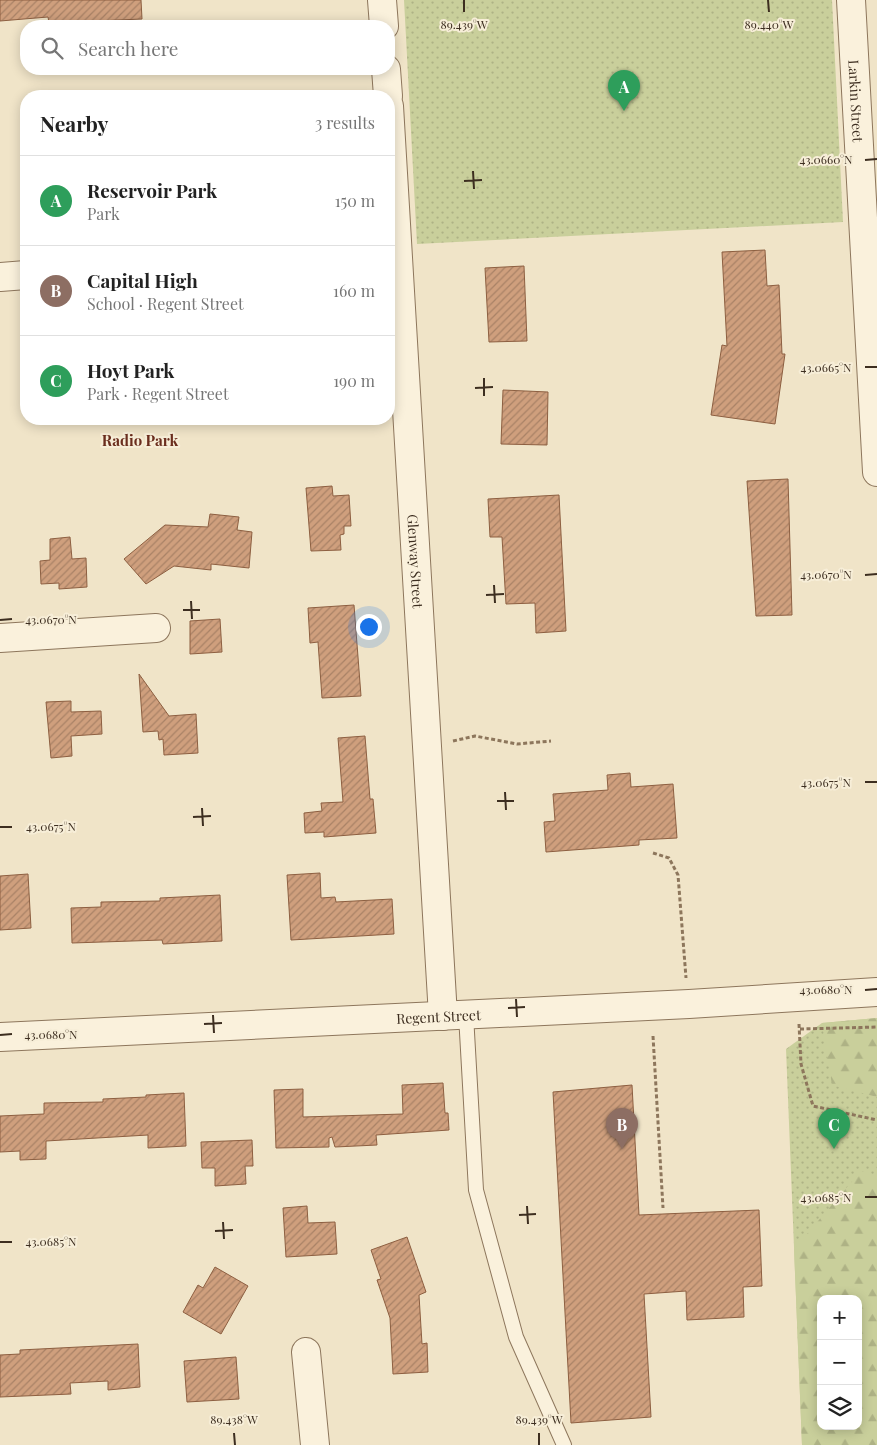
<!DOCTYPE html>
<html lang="en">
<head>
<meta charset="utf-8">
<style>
  :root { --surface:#fff; --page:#f2f2f2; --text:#222; --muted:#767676; --line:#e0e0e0; --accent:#7c3aed }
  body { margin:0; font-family:"Playfair Display",serif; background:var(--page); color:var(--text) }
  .controls { position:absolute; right:15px; bottom:15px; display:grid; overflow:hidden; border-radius:10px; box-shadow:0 2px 12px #0003 }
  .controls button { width:45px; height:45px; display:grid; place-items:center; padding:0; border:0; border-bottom:1px solid var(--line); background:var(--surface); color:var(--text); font:25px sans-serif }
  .you { position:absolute; left:368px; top:626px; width:18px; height:18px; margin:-12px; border:4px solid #fff; border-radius:50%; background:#1a73e8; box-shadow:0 0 0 8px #1a73e833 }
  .badge { display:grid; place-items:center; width:32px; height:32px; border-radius:50%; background:var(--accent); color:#fff; font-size:16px; font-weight:700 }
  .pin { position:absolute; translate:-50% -41px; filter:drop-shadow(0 1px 2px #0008) }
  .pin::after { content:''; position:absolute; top:26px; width:18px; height:15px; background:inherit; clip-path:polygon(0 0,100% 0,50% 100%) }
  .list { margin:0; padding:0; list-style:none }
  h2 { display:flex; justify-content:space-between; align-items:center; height:65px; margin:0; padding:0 20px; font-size:21px }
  h2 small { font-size:16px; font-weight:400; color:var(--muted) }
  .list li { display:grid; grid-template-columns:32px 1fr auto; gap:15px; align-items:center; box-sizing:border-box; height:90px; padding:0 20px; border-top:1px solid var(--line) }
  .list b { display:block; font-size:19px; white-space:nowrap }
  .list p { margin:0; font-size:16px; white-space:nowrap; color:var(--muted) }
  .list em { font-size:16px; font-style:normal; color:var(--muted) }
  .icon { flex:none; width:28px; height:28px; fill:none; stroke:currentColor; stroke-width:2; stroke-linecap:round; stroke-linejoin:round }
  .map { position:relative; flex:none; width:877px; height:1445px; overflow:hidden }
  .search { position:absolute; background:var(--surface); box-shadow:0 2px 12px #0003; left:20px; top:20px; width:375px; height:55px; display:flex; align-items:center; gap:12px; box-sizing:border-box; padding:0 18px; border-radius:20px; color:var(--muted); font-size:19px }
  .panel { position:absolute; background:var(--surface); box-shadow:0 2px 12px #0003; left:20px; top:90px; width:375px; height:335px; border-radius:20px }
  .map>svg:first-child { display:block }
  .grass { fill:url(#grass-dots); fill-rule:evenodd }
  .forest { fill:url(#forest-firs); fill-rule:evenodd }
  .building { fill:url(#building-hatch); stroke:#8d5f41 }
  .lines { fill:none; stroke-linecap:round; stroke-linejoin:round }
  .lane-casing { stroke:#8d765c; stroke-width:16 }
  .street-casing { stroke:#8d765c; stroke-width:30 }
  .path { stroke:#8d765c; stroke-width:3; stroke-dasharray:4 2.5; stroke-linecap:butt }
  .lane { stroke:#faf1dc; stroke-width:14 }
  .street { stroke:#faf1dc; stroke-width:28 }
  .ticks { fill:none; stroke:#3d2e20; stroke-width:2 }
  .labels { text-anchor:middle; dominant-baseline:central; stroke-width:4; stroke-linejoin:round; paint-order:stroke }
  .street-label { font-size:14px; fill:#3d2e20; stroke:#f7eed8 }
  .neighbourhood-label { font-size:15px; font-weight:bold; fill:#6b2e1e; stroke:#f7eed8 }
  .ticks-label { font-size:12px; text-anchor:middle; fill:#3d2e20; stroke:#f7eed8; stroke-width:4; stroke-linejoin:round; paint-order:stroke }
</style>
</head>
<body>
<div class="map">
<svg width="877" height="1445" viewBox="0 0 877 1445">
  <defs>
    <pattern id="grass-dots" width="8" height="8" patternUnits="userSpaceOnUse" patternTransform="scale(1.25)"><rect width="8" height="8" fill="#c9cf9b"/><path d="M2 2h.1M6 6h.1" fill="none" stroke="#aeb285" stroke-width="1.8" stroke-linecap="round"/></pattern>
    <pattern id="forest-firs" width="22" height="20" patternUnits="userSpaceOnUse" patternTransform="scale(1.25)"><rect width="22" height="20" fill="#c9cf9b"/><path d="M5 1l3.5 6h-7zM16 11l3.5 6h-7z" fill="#aeb285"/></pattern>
    <pattern id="building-hatch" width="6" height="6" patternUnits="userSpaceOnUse" patternTransform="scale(1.25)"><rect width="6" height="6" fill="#cf9f7d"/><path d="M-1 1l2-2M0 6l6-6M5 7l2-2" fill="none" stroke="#a98266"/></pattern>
  </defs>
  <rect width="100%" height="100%" fill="#f0e4c8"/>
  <path class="grass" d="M404,0h428l11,222 -426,22z
    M877,1018v427h-75l-16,-396 36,-26zM821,1299h37v127h-37z"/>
  <path class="forest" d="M877,1018v79l-45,-12 -10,-62z
    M861,1171l16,5v269h-75l-8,-196zM821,1299h37v127h-37z"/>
  <path class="building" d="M0,0h141l1,19 -93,4 -1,-6 -48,4z
    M765,250l2,36 12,-1 3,69h3l-10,70 -64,-9 11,-70 5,1 -5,-94z
    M524,266l3,75 -38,1 -4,-74z
    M503,390l45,2 -1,53 -46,-1z
    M788,479l4,136 -36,1 -9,-135z
    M332,486l1,10 16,-1 2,31h-7v8l-4,1 1,15 -30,1 -5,-63z
    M559,495l7,136 -30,2 -1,-30 -29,1 -4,-67h-12l-2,-38z
    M210,514l29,3 -2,13 15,2 -3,36 -38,-4v6l-37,-4 -28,18 -22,-25 41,-34 43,2z
    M70,537l2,22 14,-1 1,29 -28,2v-6l-18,1 -1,-23 10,-1v-21z
    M354,605l7,91 -39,2 -4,-56 -8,1 -2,-35z
    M220,619l2,33 -32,2v-33z
    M139,674l30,42 27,-2 2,39 -34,2 -1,-16 -4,1 -1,-9 -15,1z
    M71,701v11l30,-1 1,23 -31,2 1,20 -21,2 -5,-56z
    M365,736l5,63h3l3,34 -52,4v-5l-19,1 -1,-20 18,-2 -1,-8 22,-1 -5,-64z
    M630,773l1,14 42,-3 4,54 -38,2v5l-93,7 -2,-30 11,-1 -2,-27 55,-4 -1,-15z
    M320,873l1,25 14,-1 1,5 56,-3 2,35 -103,6 -4,-65z
    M28,874l3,54 -31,2v-54z
    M220,895l2,46 -59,3 -1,-4 -90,3 -1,-35 30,-1v-5l59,-1v-3z
    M443,1083l2,30h3l1,17 -73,5 1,10 -42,2 -3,-10 -3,1v9l-53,1 -2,-58 29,-1v28l100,-3 -1,-29z
    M632,1085l7,130 120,-5 3,76 -19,1 1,30 -57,3 -1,-29 -42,3 7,123 -80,6 -18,-331z
    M184,1093l2,53 -38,2v-13l-102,6v18l-26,1v-9l-20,1v-36l44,-2v-11l59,-1v-3l43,-2v-2z
    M252,1140l1,26h-8l1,18 -31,2v-18h-13l-1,-26z
    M307,1206l1,17 27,-1 2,32 -51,3 -3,-49z
    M407,1237l19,55 -7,3 3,49 5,-1 1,29 -35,2 -3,-56 -13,-38 4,-1 -10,-29z
    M215,1267l33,19 -27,48 -38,-22 15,-27 5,3z
    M138,1344l2,43 -32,3v-9l-38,2 1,11 -71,3v-42l20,-1v-4z
    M236,1357l3,42 -52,3 -3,-41z"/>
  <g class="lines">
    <g class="lane-casing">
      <path id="lane" d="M466,1015l10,175 40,147 48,108"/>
    </g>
    <g class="street-casing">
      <g id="street">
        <path d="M382,0l2,26"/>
        <path id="s1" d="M851,0l26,472"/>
        <path d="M386,69l2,27"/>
        <path id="s2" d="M389,106l54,910"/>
        <path d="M0,277l26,-2"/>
        <path d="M0,638l156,-10"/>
        <path id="s3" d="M0,1037l689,-33 188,-12"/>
        <path d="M306,1352l9,93"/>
      </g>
    </g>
    <path class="path" d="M453,741l22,-5 42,8 34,-3
      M653,853l16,5 9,17 8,103
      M799,1024l2,40 12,42 64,14
      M800,1029l77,-2
      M653,1036l10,172"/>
    <use href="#lane" class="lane"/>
    <use href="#street" class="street"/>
  </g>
  <path class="ticks" d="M464,0v12M768,0l1,12M865,160l12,-1M473,171l1,18M464,181l18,-1M865,367h12M484,378v18M475,388l18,-1M865,575l12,-1M494,585l1,18M486,595l18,-1M191,601l1,18M183,610h17M0,620l12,-1M865,782h12M505,792l1,18M497,801h17M202,808l1,18M193,817l18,-1M0,827h12M865,990l12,-1M516,999l1,18M508,1008l17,-1M213,1015l1,18M204,1024l18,-1M0,1035l12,-1M865,1197h12M527,1206l1,18M519,1215l17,-1M223,1222l1,17M215,1231l18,-1M0,1242h12M234,1433l1,12M539,1433v12"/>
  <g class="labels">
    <g class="street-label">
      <text stroke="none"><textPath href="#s1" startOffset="101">Larkin Street</textPath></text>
      <text stroke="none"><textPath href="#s2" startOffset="456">Glenway Street</textPath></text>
      <text stroke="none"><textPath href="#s3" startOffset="439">Regent Street</textPath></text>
    </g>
    <g class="neighbourhood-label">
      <text x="140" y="440">Radio Park</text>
    </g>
  </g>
  <g class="ticks-label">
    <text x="464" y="29">89.439°W</text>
    <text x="769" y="29">89.440°W</text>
    <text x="826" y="164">43.0660°N</text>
    <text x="826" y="372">43.0665°N</text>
    <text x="826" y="579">43.0670°N</text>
    <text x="51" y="624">43.0670°N</text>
    <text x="826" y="787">43.0675°N</text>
    <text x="51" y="831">43.0675°N</text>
    <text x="826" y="994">43.0680°N</text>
    <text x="51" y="1039">43.0680°N</text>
    <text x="826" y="1202">43.0685°N</text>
    <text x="51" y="1246">43.0685°N</text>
    <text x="234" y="1424">89.438°W</text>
    <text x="539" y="1424">89.439°W</text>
  </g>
</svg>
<div class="controls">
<button>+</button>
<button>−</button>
<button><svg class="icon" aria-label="layers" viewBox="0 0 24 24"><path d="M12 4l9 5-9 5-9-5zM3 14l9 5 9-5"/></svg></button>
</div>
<div class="you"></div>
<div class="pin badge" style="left:624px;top:111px;background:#2e9e5b">A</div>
<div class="pin badge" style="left:622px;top:1149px;background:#8d6e63">B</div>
<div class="pin badge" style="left:834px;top:1149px;background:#2e9e5b">C</div>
<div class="search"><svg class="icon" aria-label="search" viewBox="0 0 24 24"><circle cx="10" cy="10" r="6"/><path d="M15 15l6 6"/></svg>Search here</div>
<section class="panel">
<h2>Nearby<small>3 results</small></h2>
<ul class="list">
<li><span class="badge" style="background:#2e9e5b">A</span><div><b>Reservoir Park</b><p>Park</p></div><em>150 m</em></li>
<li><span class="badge" style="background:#8d6e63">B</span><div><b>Capital High</b><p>School · Regent Street</p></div><em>160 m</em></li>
<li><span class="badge" style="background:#2e9e5b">C</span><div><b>Hoyt Park</b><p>Park · Regent Street</p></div><em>190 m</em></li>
</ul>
</section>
</div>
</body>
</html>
